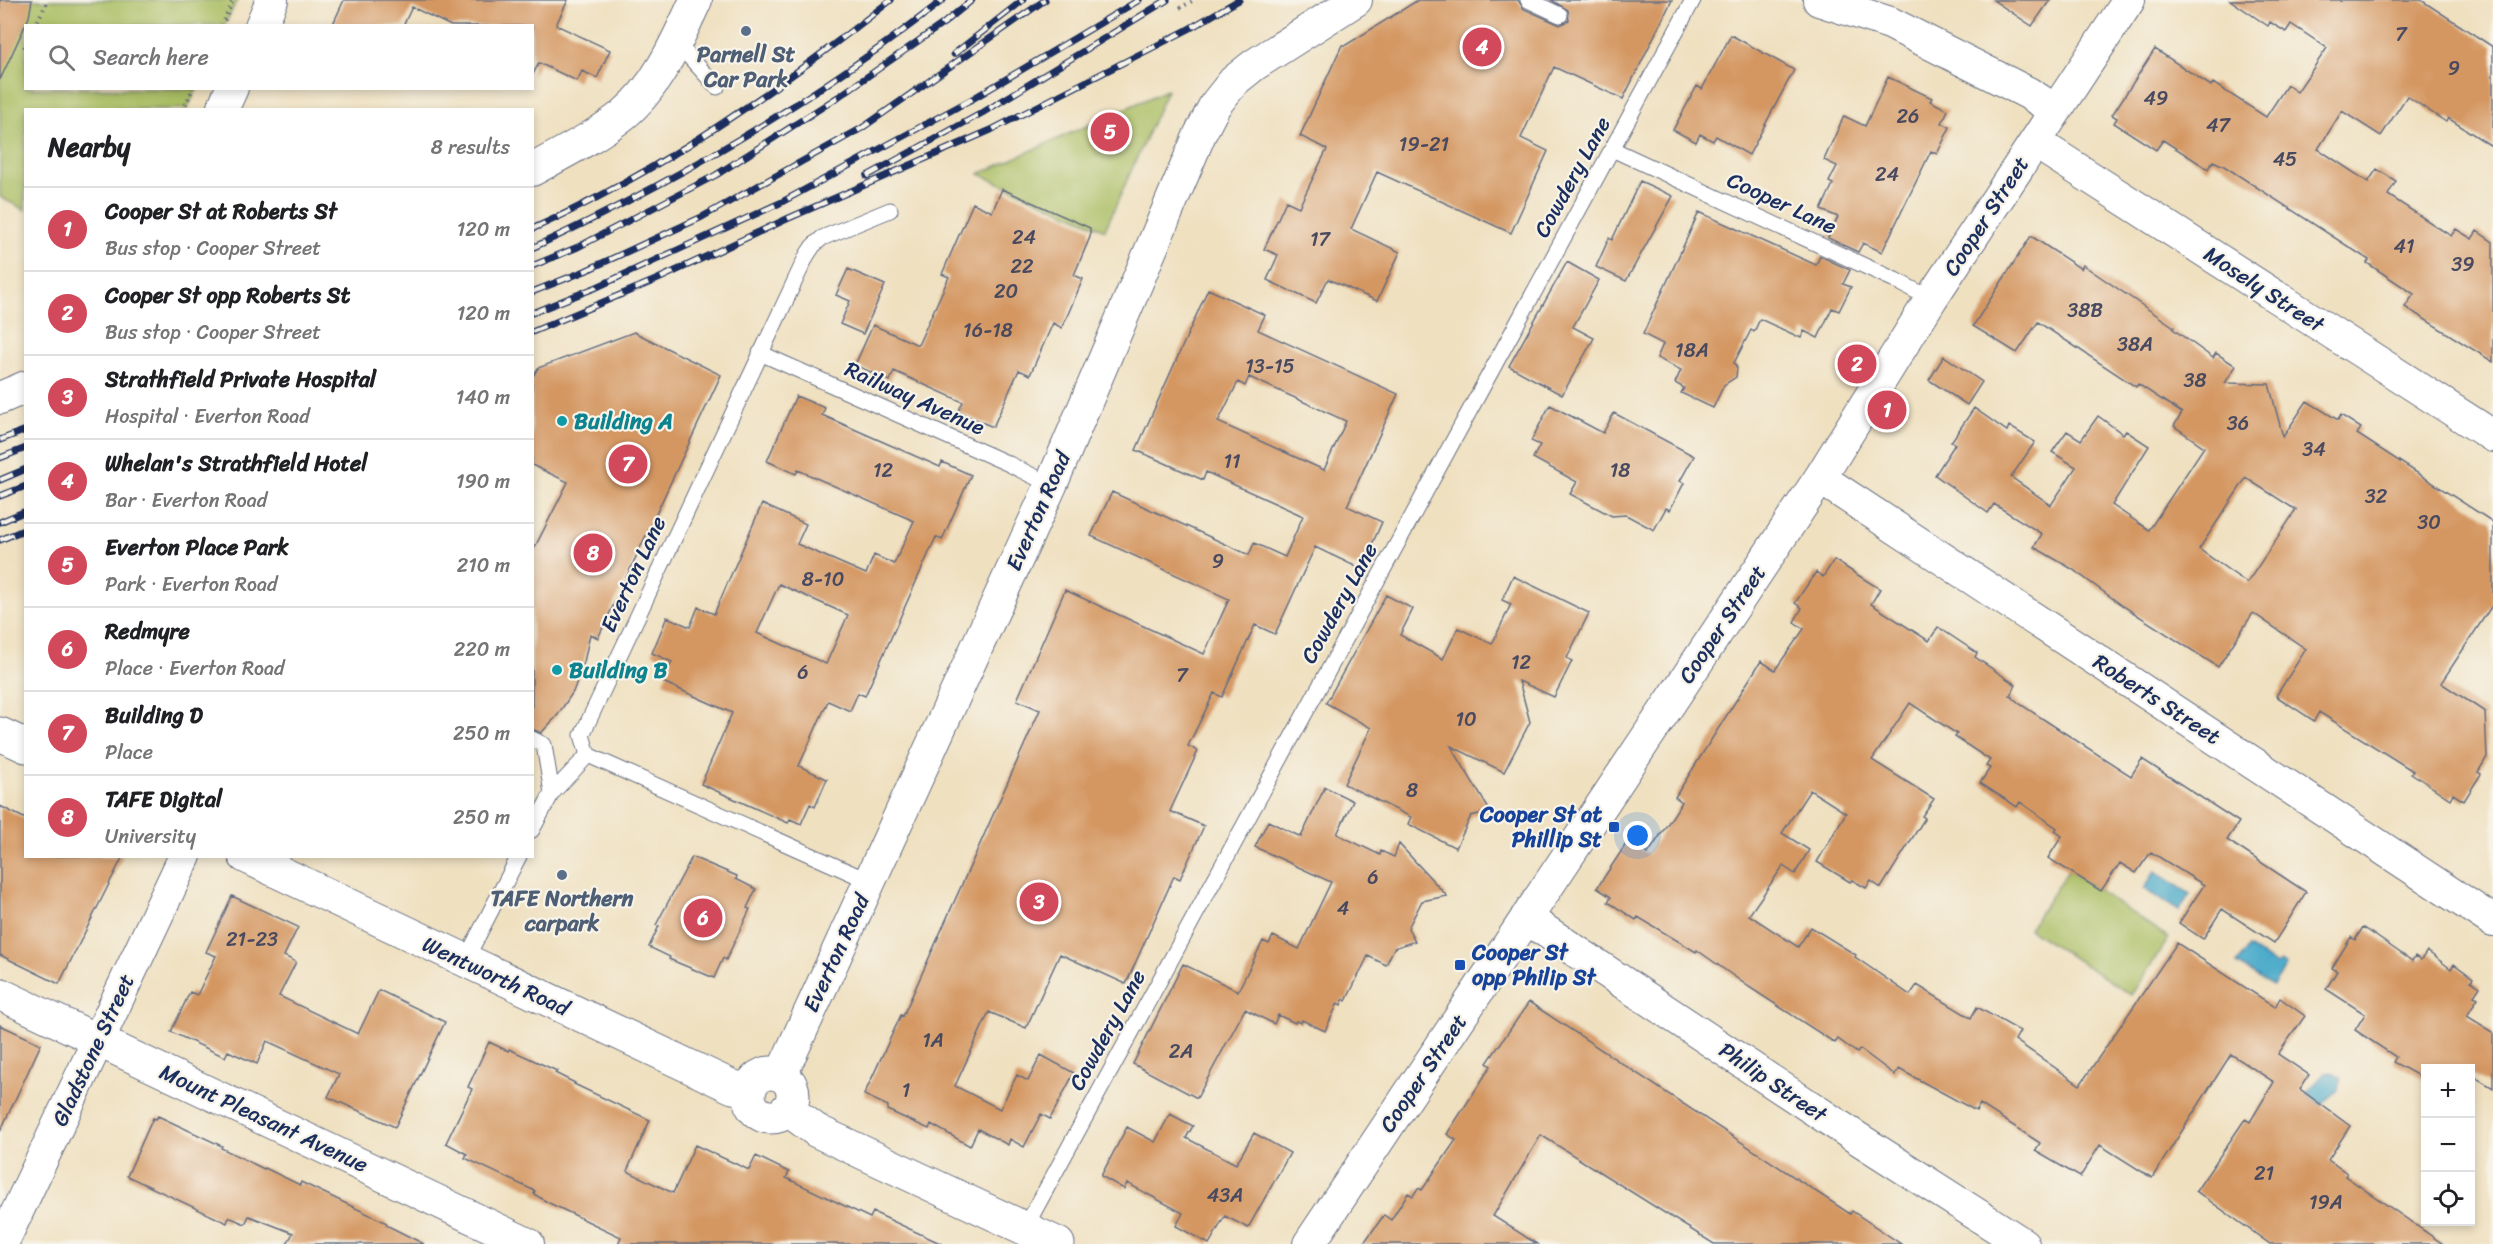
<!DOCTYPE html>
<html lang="en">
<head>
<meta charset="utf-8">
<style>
  :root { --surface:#fff; --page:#f6f6f6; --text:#202124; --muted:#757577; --line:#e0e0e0; --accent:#d1495b }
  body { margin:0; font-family:Sriracha,sans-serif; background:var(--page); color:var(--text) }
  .controls { position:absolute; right:18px; bottom:18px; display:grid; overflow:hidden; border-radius:0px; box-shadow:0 3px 9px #0003 }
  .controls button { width:54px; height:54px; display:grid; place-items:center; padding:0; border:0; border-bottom:2px solid var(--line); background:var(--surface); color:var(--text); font:30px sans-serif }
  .you { position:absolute; left:1638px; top:836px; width:21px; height:21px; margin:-15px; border:4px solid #fff; border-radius:50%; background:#1a73e8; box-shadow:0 0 0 9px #1a73e833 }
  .badge { display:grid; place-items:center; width:39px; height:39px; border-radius:50%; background:var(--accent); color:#fff; font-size:20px; font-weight:700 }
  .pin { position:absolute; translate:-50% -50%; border:3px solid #fff; box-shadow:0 2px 6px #0006 }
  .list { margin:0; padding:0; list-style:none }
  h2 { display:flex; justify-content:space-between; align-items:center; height:78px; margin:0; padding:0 24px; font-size:26px }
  h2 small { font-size:20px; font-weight:400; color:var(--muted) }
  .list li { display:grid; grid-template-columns:39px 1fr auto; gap:18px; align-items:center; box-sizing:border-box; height:84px; padding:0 24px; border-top:2px solid var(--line) }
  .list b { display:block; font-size:22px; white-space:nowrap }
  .list p { margin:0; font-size:20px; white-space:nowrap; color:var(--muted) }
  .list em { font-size:20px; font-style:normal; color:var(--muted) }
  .icon { flex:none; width:33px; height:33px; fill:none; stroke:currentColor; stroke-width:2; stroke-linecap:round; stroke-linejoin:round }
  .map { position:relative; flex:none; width:2493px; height:1244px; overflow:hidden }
  .search { position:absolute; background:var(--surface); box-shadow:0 3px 9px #0003; left:24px; top:24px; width:510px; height:66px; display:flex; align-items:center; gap:15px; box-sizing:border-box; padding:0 21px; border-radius:0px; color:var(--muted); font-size:22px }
  .panel { position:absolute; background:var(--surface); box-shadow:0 3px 9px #0003; left:24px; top:108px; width:510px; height:750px; border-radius:0px }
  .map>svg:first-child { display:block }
  .green { fill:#aabe63; stroke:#627660; stroke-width:1.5 }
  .water { fill:#4babca; stroke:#336d94; stroke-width:1.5 }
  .building { fill:#d49762; fill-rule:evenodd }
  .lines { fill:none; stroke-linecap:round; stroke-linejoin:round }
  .service-casing { stroke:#656d80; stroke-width:17 }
  .minor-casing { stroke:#656d80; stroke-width:34 }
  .tertiary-casing { stroke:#656d80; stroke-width:35 }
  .path { stroke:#656d80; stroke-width:4; stroke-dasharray:1.5 4.5; stroke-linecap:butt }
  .service { stroke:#fff; stroke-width:15 }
  .minor { stroke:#fff; stroke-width:32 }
  .tertiary { stroke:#fff; stroke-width:33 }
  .rail-casing { stroke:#1b2f5e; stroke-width:7 }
  .rail { stroke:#f7f3e8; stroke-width:4.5; stroke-dasharray:14; stroke-linecap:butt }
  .service-dot { fill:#5c6f8a; stroke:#f7f3e8; stroke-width:2 }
  .culture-dot { fill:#0f9aa8; stroke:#f7f3e8; stroke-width:2 }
  .transit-dot { fill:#1a4fb4; stroke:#f7f3e8; stroke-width:2 }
  .labels { text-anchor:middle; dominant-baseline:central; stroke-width:4.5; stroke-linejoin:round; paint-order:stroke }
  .number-label { font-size:20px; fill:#49495f }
  .service-label { font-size:22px; font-weight:bold; fill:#4e5e75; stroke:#f7f3e8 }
  .street-label { font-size:22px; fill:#1b2f5e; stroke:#f7f3e8 }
  .culture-label { font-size:22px; font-weight:bold; fill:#0d838f; stroke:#f7f3e8; text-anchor:start }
  .transit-label { font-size:22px; font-weight:bold; fill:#164399; stroke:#f7f3e8; text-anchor:end }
</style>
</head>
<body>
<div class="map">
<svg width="2493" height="1244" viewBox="0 0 2493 1244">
  <rect width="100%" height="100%" fill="#f7f3e8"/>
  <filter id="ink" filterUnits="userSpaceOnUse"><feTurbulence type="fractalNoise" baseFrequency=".0167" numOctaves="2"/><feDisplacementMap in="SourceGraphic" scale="12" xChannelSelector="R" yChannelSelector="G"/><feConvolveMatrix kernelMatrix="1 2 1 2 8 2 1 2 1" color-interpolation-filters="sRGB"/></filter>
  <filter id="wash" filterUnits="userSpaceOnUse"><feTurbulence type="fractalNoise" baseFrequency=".008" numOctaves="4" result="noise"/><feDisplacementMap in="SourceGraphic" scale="24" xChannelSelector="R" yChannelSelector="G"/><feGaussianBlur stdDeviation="1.35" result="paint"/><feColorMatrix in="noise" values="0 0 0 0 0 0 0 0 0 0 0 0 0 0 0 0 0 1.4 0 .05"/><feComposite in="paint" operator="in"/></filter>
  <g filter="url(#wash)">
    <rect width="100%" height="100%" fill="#efe0c0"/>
    <path class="green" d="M0,0h237l-12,25 -199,1v62l171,1 -10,20 -161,1 -1,100 -25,-13z
      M1167,90l-62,140 -126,-56z
      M2068,870l101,68 -38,57 -102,-66z"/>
    <path class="water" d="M2155,871l35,23 -11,17 -35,-22z
      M2248,947l28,18 4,-3 6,4 -13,20 -36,-22z
      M2331,1072l10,6 -3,12 -18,16 -14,-12 19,-21z"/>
    <g id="blocks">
      <path class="building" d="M0,0h32l-3,17 -29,63z
        M344,0h224l-12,25 54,25 -13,28 -15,-7 -5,10 -38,-18 -7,13v-50h-81l-39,-19 -9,19h-71z
        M1418,0h100l6,9 36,16 9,-5 -1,-10 -17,-10h121l-49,99 -69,-32 -33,71 27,13 -37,82 -134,-61 -26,57 49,23 -23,49 -49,-22 -12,24 -49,-23 11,-25 -14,-6 22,-48 13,6 28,-58 -27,-13 42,-91h4z
        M1993,0h57l-18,26z
        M2230,0h191l72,47v100l-45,-29 -2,4 -39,-26 -26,40 -39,-25 -24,38 50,33 9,-13 19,12 -8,14 63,41 5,-7 16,10 5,-8 16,11v120l-88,-55 9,-13 -47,-31 2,-3 -145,-94 -11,-5 -5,8 -45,-29 -7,10 -42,-27 3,-5 -5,-3 43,-66 56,37 2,-3 53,34 21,-32 10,7 30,-44 -36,-24 -5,8 -16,-10 -2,4z
        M1731,35l63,35 -45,85 -33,-19 -3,5 -13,-7 -4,8 -23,-12 24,-44 5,3z
        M1888,77l44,21 -2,3 18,9 -6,13 8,4 -13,27 -6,-3 -49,101 -19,-9 -5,9 -30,-14 10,-21 -17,-7 12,-26 -4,-2 8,-16 -13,-6 20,-44 21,10z
        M1640,181l33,15 -47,85 -30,-14 13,-29 3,2z
        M1002,189l88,39v9l-16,38 9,4 -21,49 -9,-5 -23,52 -11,-5 -26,57 -35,-15 5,-10 -69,-31 -4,10 -35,-16 18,-40 45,20 31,-68 -7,-3 31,-71 19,9z
        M1699,212l117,53 4,-9 30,14 -7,14 8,3 -12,24 -7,-3 -14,30 -14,-7 -3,7 -41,-19 -6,13 -3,-2 -17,33 3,5 -1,9 -12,8 -11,23 -32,-15 3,-5 -9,-5 6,-13 -24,-12 6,-14 -20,-10z
        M2031,236l50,33 2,-4 91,62 -1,2 40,29 3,-5 20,13 -11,17 44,1 14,53 24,-36 31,19 3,-5 20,13 -4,6 136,88v82l-52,79 44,29 2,45 -9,15 3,2 -17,27 -11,-7 -3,5 -39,-26 2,-2 -94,-59 -5,9 -38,-25 30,-47 -53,-36 -35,54 -95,-61 -51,-37 -38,-22 8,-13 -48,-30 -6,9 -53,-38 20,-31 -4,-2 23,-34 33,23 2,-5 26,16 -24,35 40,28 25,-38 -24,-15 15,-21 14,9 17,-24 25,18 3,-3 23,15 -37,59 37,25 55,-83 -30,-21 8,-13 -44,-29 -2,3 -98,-65 -21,31 -44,-27zM2246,478l50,32 -49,73 -48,-34z
        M1567,262l32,18 -26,47 21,11 -32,57 -53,-29z
        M848,269l37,16 -22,49 -23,-10 10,-23 -14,-6z
        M1208,289l57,26 -7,15 140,64 -51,112 35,16 -21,47 -46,-22 -40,87 -20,-9 -33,72 -8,-4 -26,53 10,5 -28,60 34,15 -24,53 -6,-3 -48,108 -66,-30 -34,74 -37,-16 -34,74 45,23 17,-34 11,6 13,-26 33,18 -24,46 -9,-5 -17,33 -14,-8 -2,6 -30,-16 -8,17 -39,-22 -2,5 -42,-19 1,-4 -24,-11 37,-80 2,1 137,-306 -23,-10 48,-110 139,64 25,-55 -138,-63 21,-44 137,63 5,-12 31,14 18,-41 -97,-44 -3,8 -67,-30zM1249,377l97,44 -22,49 -106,-48 20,-40 7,4z
        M634,332l87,43 -123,263 -8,-4 -6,28 -11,30 -16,24 -16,17 -9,-4v-176l36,-71 -36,-17v-87l6,-10z
        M1944,356l38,26 -15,23 -38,-25z
        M796,396l29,12 -3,7 118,52 2,-5 29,13 -29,65 -6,-3 -71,159 -7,-3 -8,18 -22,-10 -29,65 28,13 -12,28 -5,-3 -9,20 -11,-5 -2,4 -87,-39 31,-71 -69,-31 9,-20 -20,-9 15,-36 23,10 8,-20 16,7 48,-110 44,20 -9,20 69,30 8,-19 20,9 20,-43 -116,-51 -2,4 -29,-13zM779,584l69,31 -22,49 -69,-31z
        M1550,405l53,28 11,-20 80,43 -14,25 4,2 -14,27 -4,-2 -12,22 -28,-15 -14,1 -42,-22 7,-12 -44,-24 7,-13 -9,-4z
        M1834,560l46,29 -9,15 58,37 9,-14 39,26 -2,4 41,28 -6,10 10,9 111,72 11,-17 97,63 -12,18 79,52 -32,51 -52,-34 -19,30 -24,-16 25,-38 -53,-33 -15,21 -16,-10 -19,28 -53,-33 14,-22 -7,-5 2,-3 -37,-26 -3,5 -37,-24 10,-15 -4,-2 4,-6 -35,-23 2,-3 -47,-31 -38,57 62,39 -12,17 3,2 -44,70 -10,-7 -5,7 -14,-8 -2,2 -33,-20 29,-49 -36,-23 -28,43 27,17 -14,24 -12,-8 -34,49 49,32 13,-20 45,28 -1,2 55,38 7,-10 54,33 6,-11 43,24 -5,9 65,45 97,-142 98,64 5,-9 25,18 -27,38 31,21 -9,14 50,37 -22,34 19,13 -2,3 98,68h-173l-74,-53 49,-72 5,3 24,-40 -43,-28 -79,124 -52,-33 -20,32 -45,-26 5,-8 -60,-39 -4,7 -77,-42 -4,6 -35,-26 -3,4 -19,-14 -3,4 -86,-56 -52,-37 -1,2 -58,-35 -2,3 -28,-18 3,-5 -14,-9 31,-47 20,13 34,-52 -7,-5 86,-136 14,9 29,-41 -10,-7 8,-14 -7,-5 21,-31 7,5z
        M1513,576l76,37 -22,45 5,3 -18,36 -35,-16 11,41 -26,50 -53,-26 39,65 -19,5 -15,32 -48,-24 3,-7 -67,-33 27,-56 -45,-25 60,-108 27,14 -13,26 43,24 15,-31 34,16 19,-40 -9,-4z
        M1325,787l28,14 -16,33 43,21 1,-4 13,6 5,-13 48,52 -25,5 -14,27 7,13 -21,7 -8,17 -18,-9 -22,45 -3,-2 -2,6 -3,-2 -13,28 -23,-11 -1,3 -5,-2 -1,2 -17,-8 -4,9 -29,-15 -48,89 -64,-34 50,-100 55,27 25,-50 6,3 4,-8 26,13 32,-67 -76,-35 13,-26 33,16z
        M0,806l26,13v37h97l-64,128 -59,-29z
        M692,857l45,19 -1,3 20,10 -9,19 3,1 -24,51 -3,-2 -9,20 -45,-19 1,-2 -21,-10 10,-21 -3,-1z
        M232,896l66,31 -14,29 12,6 -17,34 79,38 21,-44 66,32 -50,105 -67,-30 11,-23 -72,-33 -10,23 -29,-13 -3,6 -54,-25 19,-40 7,3 19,-39 -10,-4z
        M2363,927l49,34 3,-5 6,4 6,-9 24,18 3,-5 19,14 -2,3 9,6 -6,9 4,2 -11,18 26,16v56l-23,-14v-6h-44v12l-33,-18 3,-5 -41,-27 10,-16 -39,-25 11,-18 -5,-3 19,-31 4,3z
        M1529,1002l321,212 2,-3 49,33h-187l-173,-109 -48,81 44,28h-174l21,-29 7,5 17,-27 5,3 5,-8 4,2 34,-50 -9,-6 44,-68 -4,-3z
        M0,1025l41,19 -41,88z
        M489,1042l19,9 1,-2 48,22 -2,2 20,10 -1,1 76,36 -23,51 46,22 22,-48 54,25 7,-14 33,16 -3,6 84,40 3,-6 69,32h-324l3,-7 -74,-35 -13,-8 1,-3 -70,-33 2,-4 -21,-11 26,-54 -4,-2z
        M1170,1114l23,12 -7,12 50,26 18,-31 36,20 -42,75 -23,-12 -16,28 -33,-18 7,-13 -56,-30 -3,6 -23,-13 26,-49 28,15z
        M158,1116l64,30 -1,2 43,21 1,-1 35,17 1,-3 86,41 -1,2 38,19h-137l6,-11 -44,-17 -4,8 -16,-7 -2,6 -100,-47 26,-58 3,1z"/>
    </g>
  </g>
  <g filter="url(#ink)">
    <use href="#blocks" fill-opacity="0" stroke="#656d80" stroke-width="1.5"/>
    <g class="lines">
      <g class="service-casing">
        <path id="service" d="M1528,0l32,15
          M676,42l41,45
          M1612,149l283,131 36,19
          M760,353l249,111 42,21
          M532,739l12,6 8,48 -20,37
          M552,793l36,-38
          M869,881l-281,-126 -6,-20 225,-480 6,-9 9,-8 68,-28
          M465,961l54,-105
          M1025,1228l668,-1228"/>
      </g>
      <g class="minor-casing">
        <path id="minor" d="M1819,0l71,23 138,70 27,17
          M261,26l11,-26
          M222,110l10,-22
          M2035,142l458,294
          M532,170c31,-17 63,-33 91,-55 34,-27 55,-76 73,-115
          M0,398l26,-11
          M1820,478l673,443
          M1526,918l328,218 169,108
          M0,994l528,250
          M781,1075l270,-590 149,-351 15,-29 19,-24 20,-16 102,-65
          M2,1244l183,-388
          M1309,1244l511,-766 111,-179 198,-299"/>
      </g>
      <g class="tertiary-casing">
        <path id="tertiary" d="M0,734l26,12
          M245,856l488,231 17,3
          M749 1095a22 22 0 1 1 44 0a22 22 0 1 1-44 0Z
          M787,1109l30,22 241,113"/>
      </g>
      <path class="path" d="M1180,8l14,-8
        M35,26l13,-26
        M222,26l11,-26
        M24,48l2,-3
        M183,110l10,-22"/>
      <use href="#service" class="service"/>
      <use href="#minor" class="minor"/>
      <use href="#tertiary" class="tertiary"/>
      <g class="rail-casing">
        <path id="rail" d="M954,54l69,-54
          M867,176l115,-63 185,-113
          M532,229c130,-58 248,-141 359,-229
          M532,248c146,-68 285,-149 411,-248
          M532,266l46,-19 138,-72 122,-78 106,-74 28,-23
          M532,292l53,-21 117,-54 160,-89 183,-128
          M532,313l65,-26 183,-84 194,-105 165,-98
          M532,332l126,-53 131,-61 202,-88 196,-100 52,-30
          M0,440l26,-10
          M0,458l26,-10
          M0,480l26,-11
          M0,496l26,-10
          M0,522l26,-11
          M0,540l26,-11"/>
      </g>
      <use href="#rail" class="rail"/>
    </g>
  </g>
  <g class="service-dot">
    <circle cx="746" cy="31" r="6"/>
    <circle cx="562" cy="875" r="6"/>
  </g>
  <g class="culture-dot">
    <circle cx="562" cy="421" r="6"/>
    <circle cx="557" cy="670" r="6"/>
  </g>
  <g class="transit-dot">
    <rect x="1608" y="821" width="12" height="12" rx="3"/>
    <rect x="1454" y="959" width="12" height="12" rx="3"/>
  </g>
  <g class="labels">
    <g class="number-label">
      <text x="2401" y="34">7</text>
      <text x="2454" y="68">9</text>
      <text x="2156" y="98">49</text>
      <text x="1908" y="116">26</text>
      <text x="2218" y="125">47</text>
      <text x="1424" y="144">19-21</text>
      <text x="2285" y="159">45</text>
      <text x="1887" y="174">24</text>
      <text x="1024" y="237">24</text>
      <text x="1320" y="239">17</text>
      <text x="2404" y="246">41</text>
      <text x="2463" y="264">39</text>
      <text x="1022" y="266">22</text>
      <text x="1006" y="291">20</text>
      <text x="2085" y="310">38B</text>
      <text x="988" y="330">16-18</text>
      <text x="2135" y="344">38A</text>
      <text x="1692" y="350">18A</text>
      <text x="1270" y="366">13-15</text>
      <text x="2195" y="380">38</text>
      <text x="2238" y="423">36</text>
      <text x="2314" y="449">34</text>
      <text x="1232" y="461">11</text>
      <text x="883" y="470">12</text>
      <text x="1620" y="470">18</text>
      <text x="2376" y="496">32</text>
      <text x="2429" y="522">30</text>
      <text x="1218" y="561">9</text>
      <text x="823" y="579">8-10</text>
      <text x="1521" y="662">12</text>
      <text x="803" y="672">6</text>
      <text x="1182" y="675">7</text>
      <text x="1466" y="719">10</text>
      <text x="1412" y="790">8</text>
      <text x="1373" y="877">6</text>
      <text x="1343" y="908">4</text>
      <text x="252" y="939">21-23</text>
      <text x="933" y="1040">1A</text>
      <text x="1181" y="1051">2A</text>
      <text x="906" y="1090">1</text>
      <text x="2264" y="1173">21</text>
      <text x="1225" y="1195">43A</text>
      <text x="2326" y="1202">19A</text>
    </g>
    <g class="service-label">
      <text x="746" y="54">Parnell St<tspan x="746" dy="25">Car Park</tspan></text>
      <text x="562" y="898">TAFE Northern<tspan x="562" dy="25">carpark</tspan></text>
    </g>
    <g class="street-label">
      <text transform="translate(1572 177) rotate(-61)">Cowdery Lane</text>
      <text transform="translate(1782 203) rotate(25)">Cooper Lane</text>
      <text transform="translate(1986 216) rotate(-57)">Cooper Street</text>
      <text transform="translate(2264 289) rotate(33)">Mosely Street</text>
      <text transform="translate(915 398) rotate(24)">Railway Avenue</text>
      <text transform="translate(1038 511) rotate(-66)">Everton Road</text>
      <text transform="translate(633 574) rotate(-65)">Everton Lane</text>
      <text transform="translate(1339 603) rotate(-61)">Cowdery Lane</text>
      <text transform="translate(1722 624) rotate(-56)">Cooper Street</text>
      <text transform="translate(2157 699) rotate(33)">Roberts Street</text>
      <text transform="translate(836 953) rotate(-65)">Everton Road</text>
      <text transform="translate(496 976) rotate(25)">Wentworth Road</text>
      <text transform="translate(1107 1030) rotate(-61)">Cowdery Lane</text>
      <text transform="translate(93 1050) rotate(-65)">Gladstone Street</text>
      <text transform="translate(1423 1073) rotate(-56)">Cooper Street</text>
      <text transform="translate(1773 1082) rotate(34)">Philip Street</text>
      <text transform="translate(264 1118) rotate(25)">Mount Pleasant Avenue</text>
    </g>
    <g class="culture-label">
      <text x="574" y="421">Building A</text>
      <text x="569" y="670">Building B</text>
    </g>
    <g class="transit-label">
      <text x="1602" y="814">Cooper St at<tspan x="1602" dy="25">Phillip St</tspan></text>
      <text x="1472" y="952" text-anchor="start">Cooper St<tspan x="1472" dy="25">opp Philip St</tspan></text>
    </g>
  </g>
</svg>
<div class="controls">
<button>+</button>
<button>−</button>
<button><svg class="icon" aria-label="locate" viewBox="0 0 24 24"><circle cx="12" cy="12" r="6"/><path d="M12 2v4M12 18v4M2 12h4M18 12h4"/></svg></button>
</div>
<div class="you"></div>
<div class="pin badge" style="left:1887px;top:410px">1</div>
<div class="pin badge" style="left:1857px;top:364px">2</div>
<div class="pin badge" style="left:1039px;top:902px">3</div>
<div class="pin badge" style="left:1482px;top:47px">4</div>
<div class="pin badge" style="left:1110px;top:132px">5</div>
<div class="pin badge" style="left:703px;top:918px">6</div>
<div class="pin badge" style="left:628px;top:464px">7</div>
<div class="pin badge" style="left:593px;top:553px">8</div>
<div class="search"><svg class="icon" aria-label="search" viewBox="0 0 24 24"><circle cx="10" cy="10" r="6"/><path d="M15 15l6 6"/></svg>Search here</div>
<section class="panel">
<h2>Nearby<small>8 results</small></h2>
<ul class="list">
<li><span class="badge">1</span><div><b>Cooper St at Roberts St</b><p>Bus stop · Cooper Street</p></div><em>120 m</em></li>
<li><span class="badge">2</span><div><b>Cooper St opp Roberts St</b><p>Bus stop · Cooper Street</p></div><em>120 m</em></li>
<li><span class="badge">3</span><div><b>Strathfield Private Hospital</b><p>Hospital · Everton Road</p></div><em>140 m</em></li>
<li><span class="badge">4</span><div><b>Whelan's Strathfield Hotel</b><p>Bar · Everton Road</p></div><em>190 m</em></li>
<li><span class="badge">5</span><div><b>Everton Place Park</b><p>Park · Everton Road</p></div><em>210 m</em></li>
<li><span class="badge">6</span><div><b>Redmyre</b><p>Place · Everton Road</p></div><em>220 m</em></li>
<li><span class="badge">7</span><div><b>Building D</b><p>Place</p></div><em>250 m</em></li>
<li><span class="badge">8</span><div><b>TAFE Digital</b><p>University</p></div><em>250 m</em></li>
</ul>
</section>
</div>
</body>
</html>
